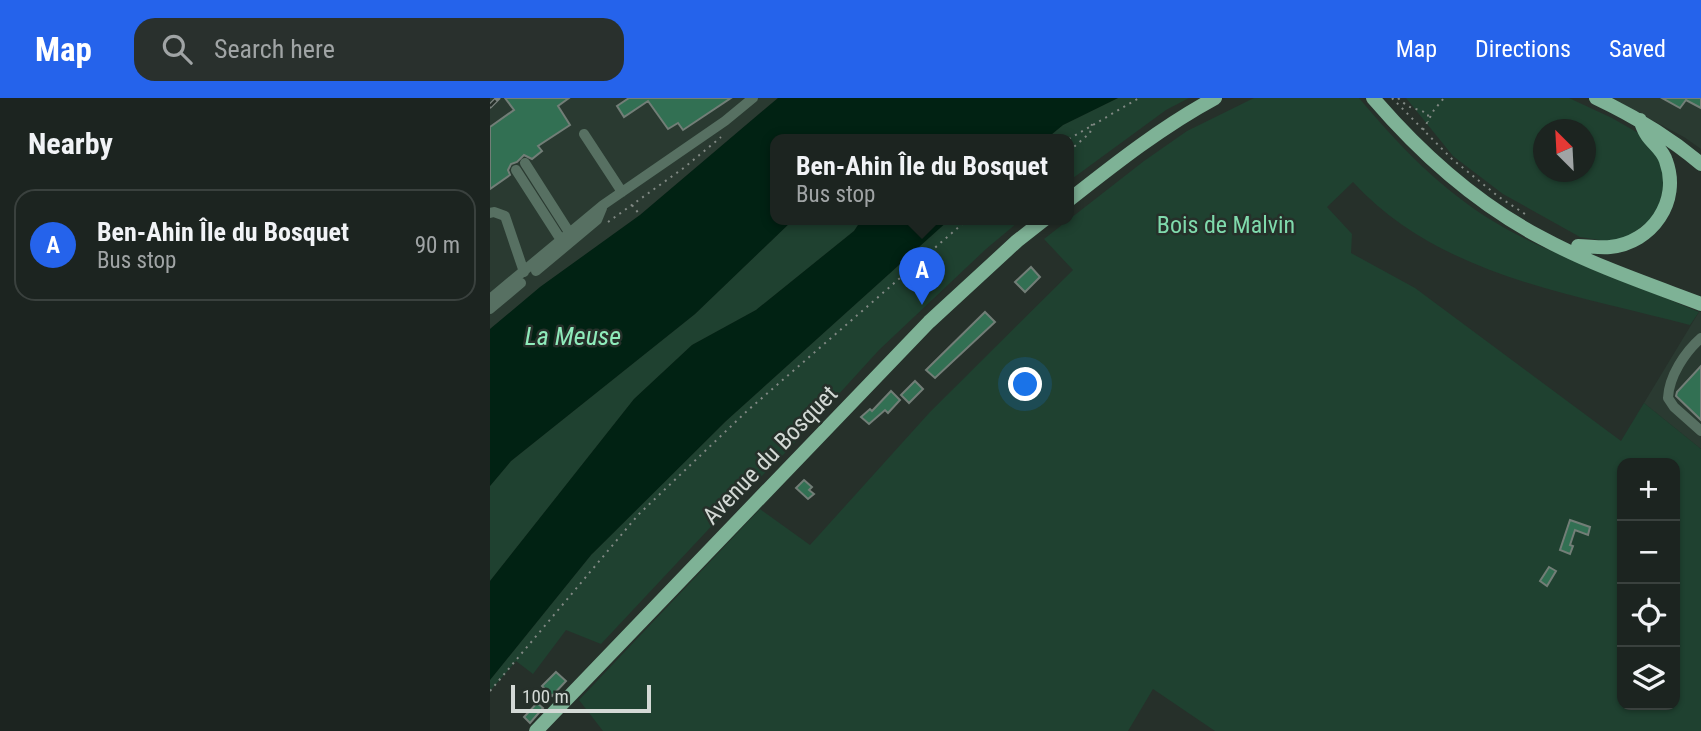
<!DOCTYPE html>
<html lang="en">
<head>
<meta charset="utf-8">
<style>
  :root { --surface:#1c2420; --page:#29302d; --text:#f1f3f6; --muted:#a0a4a5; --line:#3a413e; --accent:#2563eb }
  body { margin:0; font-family:"Roboto Condensed",sans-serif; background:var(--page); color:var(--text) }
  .controls { position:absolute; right:21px; bottom:21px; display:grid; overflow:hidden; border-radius:14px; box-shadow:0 2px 5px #0004 }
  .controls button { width:63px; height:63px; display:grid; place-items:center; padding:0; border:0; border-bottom:2px solid var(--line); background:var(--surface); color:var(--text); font:35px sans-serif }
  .compass { position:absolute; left:1043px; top:21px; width:63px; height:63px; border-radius:50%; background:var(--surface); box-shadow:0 2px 5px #0004; rotate:336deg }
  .scale { position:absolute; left:21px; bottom:18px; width:140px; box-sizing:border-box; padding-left:7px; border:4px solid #d3d9d5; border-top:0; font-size:19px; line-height:24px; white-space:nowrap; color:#d3d9d5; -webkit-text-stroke:5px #26302a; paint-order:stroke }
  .you { position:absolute; left:536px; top:287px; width:24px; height:24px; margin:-18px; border:5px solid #fff; border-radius:50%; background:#1a73e8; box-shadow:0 0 0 10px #1a73e833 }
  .badge { display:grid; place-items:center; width:46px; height:46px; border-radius:50%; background:var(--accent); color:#fff; font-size:23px; font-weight:700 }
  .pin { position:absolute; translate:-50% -58px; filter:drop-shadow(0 2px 4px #0008) }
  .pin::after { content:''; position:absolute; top:37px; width:24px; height:21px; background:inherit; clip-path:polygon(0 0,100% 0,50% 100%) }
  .popup { position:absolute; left:280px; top:36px; width:304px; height:91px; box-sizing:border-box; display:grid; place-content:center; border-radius:14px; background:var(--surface); filter:drop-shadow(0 2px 5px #0005); font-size:23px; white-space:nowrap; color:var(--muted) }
  .popup b { font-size:26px; color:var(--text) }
  .popup::after { content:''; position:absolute; left:50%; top:100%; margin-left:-14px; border:14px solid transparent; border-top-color:var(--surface) }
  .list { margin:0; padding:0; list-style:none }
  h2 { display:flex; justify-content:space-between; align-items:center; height:91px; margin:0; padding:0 28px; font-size:30px }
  h2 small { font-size:23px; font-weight:400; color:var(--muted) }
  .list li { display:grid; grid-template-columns:46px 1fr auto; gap:21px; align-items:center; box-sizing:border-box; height:112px; margin:0 14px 14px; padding:0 14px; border:2px solid var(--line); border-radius:21px }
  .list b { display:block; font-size:26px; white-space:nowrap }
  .list p { margin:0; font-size:23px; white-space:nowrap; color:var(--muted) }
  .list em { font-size:23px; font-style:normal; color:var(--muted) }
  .icon { flex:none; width:38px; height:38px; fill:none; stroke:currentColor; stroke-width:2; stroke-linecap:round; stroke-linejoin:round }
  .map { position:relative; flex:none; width:1211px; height:633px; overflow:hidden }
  header { display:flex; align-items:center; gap:42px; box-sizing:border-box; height:98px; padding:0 35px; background:var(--accent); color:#fff }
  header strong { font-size:33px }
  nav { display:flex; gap:38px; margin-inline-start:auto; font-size:24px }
  .search { width:490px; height:63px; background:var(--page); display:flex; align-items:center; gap:18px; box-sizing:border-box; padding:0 24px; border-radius:21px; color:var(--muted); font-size:26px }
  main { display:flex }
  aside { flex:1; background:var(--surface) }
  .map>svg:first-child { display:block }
  .built { fill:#2a3a31 }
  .green { fill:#1f4130; fill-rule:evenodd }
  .water { fill:#012213 }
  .building { fill:#327053; stroke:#727e77; stroke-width:2 }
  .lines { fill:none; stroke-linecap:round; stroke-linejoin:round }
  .path { stroke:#818984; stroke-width:2; stroke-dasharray:2 5; stroke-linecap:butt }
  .minor { stroke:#577062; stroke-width:10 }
  .major { stroke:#7eb296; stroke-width:14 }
  .rail-casing { stroke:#7b837e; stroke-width:5 }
  .rail { stroke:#26302a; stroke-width:2.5; stroke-dasharray:8; stroke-linecap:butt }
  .labels { text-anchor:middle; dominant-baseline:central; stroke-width:5; stroke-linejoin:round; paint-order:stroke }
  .park-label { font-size:24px; fill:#7fdaac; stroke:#26302a }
  .street-label { font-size:24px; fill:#d3d9d5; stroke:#26302a }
  .water-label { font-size:26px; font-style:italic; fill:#8febbb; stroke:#26302a }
</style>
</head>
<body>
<header>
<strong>Map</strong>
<div class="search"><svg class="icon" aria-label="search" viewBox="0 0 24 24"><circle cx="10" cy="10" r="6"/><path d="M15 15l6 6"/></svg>Search here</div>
<nav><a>Map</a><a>Directions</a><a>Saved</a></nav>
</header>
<main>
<aside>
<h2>Nearby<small></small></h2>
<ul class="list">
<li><span class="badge">A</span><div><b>Ben-Ahin Île du Bosquet</b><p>Bus stop</p></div><em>90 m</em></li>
</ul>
</aside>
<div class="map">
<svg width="1211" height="633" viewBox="0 0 1211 633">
  <rect width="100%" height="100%" fill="#26302a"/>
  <path class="built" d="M0,0h288l-138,117 -99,72 -51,42z
    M1120,0h91v51l-17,-12z
    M1209,214h2v137l-57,-46z"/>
  <path class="green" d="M628,0h71l-23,12 -97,71v-42h-23l17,-14z
    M764,0h105c33,39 66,75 107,105 44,33 94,52 144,72 30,12 59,25 89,37l-9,13c-117,-31 -251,-49 -337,-143l-26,25 25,27 -1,19 64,35 206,153 23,-38 57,46v282h-486l-62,-42 -25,42h-525l-24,-31 181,-191 50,36 120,-133 143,-142 -29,-31 100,-78 43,-30zM1132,365h53v242h-53z
    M916,0h163l43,20 35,20 20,37 -11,41 -30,22 -20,3 -26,-4 -77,-43 -50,-38zM1054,32h42v42h-42z
    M304,121h68l-8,12 -98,79 -64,35 -58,54 -144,182v-95l21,-25 184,-147z
    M460,121h72l-36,30 -107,101 -93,102 -65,64 -120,128 -35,-14 -33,44 -17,-13 -26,30v-11l101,-125 135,-134z"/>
  <path class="water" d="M288,0h340l-55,27 -17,14h-271v80h19l-99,95 -184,147 -21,25v-157l50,-42 100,-72z
    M372,121h88l-224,202 -135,134 -101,125v-99l144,-182 58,-54 64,-35 98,-79z"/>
  <path class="building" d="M15,0h64l-11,8 12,19 -32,21 4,5 -10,8 -8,-4 -7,7 -6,2 -3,6 2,5 -20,14v-62l24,-17z
    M139,0h102l-48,32 -5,-7 -10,6 -20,-28 -24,16 -7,-11z
    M1172,0h39v10l-15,-8 -6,8z
    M541,169l9,10 -15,15 -10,-10z
    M495,214l10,10 -60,56 -9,-8z
    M1211,268v54l-25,-24 1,-4z
    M425,283l8,8 -14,14 -8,-8z
    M401,293l9,9 -12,13 -3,-3 -16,14 -8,-7 9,-8 2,2z
    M314,382l8,7 -3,3 5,4 -6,5 -12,-11z
    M1080,422l20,7 -2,8 -13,-5 -5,15 3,1 -3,8 -10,-4z
    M1059,469l7,4 -9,15 -7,-5z
    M66,574l10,9 -14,15 -10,-10z
    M47,605l6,5 -13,15 -6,-6z"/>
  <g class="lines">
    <path class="path" d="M902,0l60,61 47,38 26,17
      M908,0c15,14 16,8 30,16v8
      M933,32l11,-20 10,-12
      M579,41l70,-41
      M579,53l21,-18 2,-9
      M142,107l8,10
      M118,124l77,-55 36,-30
      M0,593l148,-176 109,-104 221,-192"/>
    <path class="minor" d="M94,36l38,58
      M35,65l44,69
      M26,72l45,70
      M0,115l4,-1 11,4 19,56
      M46,173l61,-51 5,-12
      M0,201l113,-94 122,-84 28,-23
      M0,211l31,-26
      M1211,240c-16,14 -32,38 -33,60l6,9 27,24"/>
    <path class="major" d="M883,0c48,56 104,106 169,140 50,27 106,46 159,66
      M1106,0c38,18 73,39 105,66
      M579,102c47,-37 94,-74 146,-102
      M1088,148c10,0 22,2 32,1 42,-4 71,-46 56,-86 -3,-11 -13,-17 -19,-26 -3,-4 -5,-10 -7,-15
      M46,633l393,-409 88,-81 28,-22"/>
    <g class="rail-casing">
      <path id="rail" d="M0,8l8,-8"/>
    </g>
    <use href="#rail" class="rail"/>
  </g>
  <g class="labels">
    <g class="park-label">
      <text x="736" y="127">Bois de Malvin</text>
    </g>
    <g class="street-label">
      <text transform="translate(280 357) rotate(-46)">Avenue du Bosquet</text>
    </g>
    <g class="water-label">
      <text x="83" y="238">La Meuse</text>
    </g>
  </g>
</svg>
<div class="controls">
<button>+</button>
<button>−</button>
<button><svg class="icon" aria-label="locate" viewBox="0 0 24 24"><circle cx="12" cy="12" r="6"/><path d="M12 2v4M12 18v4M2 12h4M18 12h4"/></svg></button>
<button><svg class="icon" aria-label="layers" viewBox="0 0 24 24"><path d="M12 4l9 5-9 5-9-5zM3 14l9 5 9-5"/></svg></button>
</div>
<svg class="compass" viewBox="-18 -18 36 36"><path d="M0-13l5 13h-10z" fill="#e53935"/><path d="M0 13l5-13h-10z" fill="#a0a4a5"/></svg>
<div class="scale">100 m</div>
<div class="you"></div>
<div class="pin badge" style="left:432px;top:207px">A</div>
<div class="popup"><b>Ben-Ahin Île du Bosquet</b>Bus stop</div>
</div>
</main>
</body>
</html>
